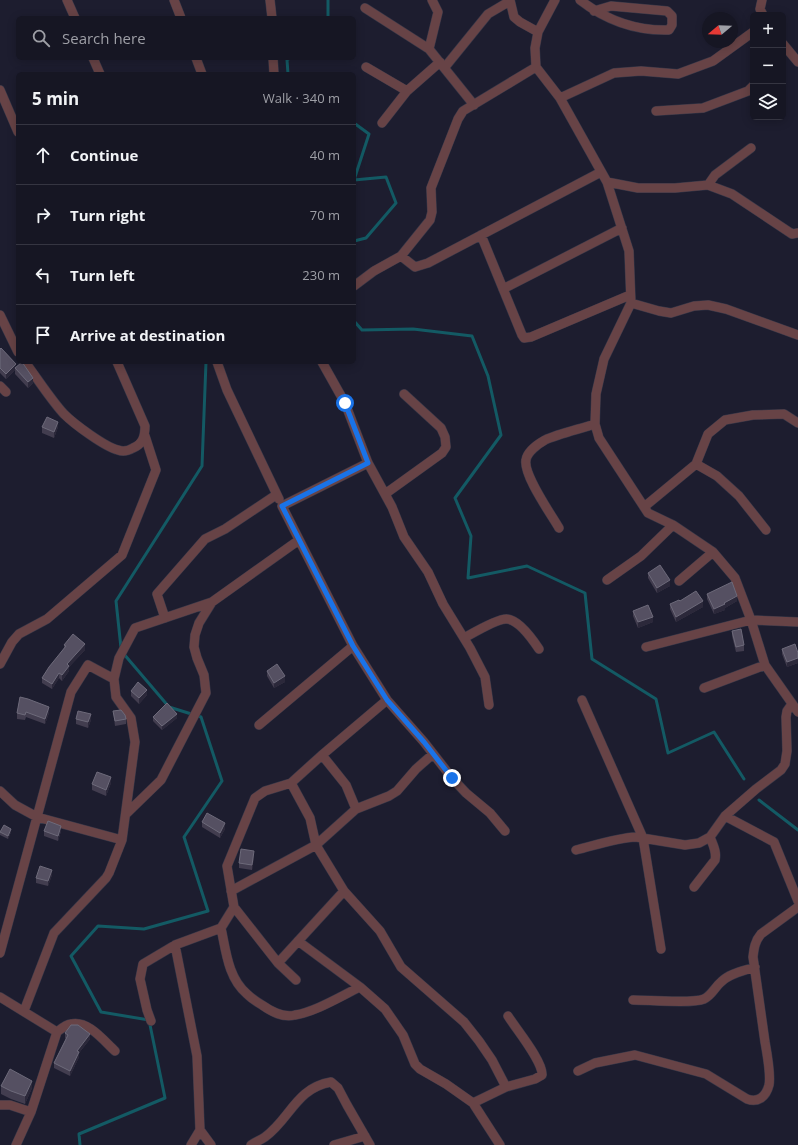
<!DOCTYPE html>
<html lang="en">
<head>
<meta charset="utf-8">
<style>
  :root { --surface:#161623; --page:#232330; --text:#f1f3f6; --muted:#9e9fa6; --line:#353541 }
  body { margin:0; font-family:"Open Sans",sans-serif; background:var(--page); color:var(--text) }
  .controls { position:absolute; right:12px; top:12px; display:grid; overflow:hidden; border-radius:6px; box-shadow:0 2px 10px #0003 }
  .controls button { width:36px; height:36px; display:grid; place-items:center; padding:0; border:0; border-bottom:1px solid var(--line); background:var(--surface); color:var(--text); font:20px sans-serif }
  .compass { position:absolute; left:702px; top:12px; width:36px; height:36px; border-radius:50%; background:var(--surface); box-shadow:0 2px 10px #0003; rotate:251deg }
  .stop { position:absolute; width:12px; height:12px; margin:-9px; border:3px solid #1a73e8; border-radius:50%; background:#fff }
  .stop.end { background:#1a73e8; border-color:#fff; box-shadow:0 1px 4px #0008 }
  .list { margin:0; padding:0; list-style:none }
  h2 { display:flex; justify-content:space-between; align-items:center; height:52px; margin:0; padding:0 16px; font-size:17px }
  h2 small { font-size:13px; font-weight:400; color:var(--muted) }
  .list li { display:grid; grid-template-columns:26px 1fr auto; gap:12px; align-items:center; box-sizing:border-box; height:60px; padding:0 16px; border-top:1px solid var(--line) }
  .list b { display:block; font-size:15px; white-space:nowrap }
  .list em { font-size:13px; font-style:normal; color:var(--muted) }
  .icon { flex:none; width:22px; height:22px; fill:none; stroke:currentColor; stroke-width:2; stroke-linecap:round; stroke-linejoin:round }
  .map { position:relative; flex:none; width:798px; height:1145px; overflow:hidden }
  .search { position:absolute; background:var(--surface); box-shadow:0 2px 10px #0003; left:16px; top:16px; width:340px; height:44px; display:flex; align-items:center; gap:10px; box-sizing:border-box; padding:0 14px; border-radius:6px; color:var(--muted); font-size:15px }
  .panel { position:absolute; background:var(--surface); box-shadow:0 2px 10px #0003; left:16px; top:72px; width:340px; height:292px; border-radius:6px }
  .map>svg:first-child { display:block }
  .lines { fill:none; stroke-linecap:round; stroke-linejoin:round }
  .stream { stroke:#135a64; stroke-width:3 }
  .minor-casing { stroke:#363748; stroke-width:10 }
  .minor { stroke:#674346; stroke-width:9 }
  .wall { fill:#423d4f }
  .shaded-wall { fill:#2b283a }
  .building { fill:#555062; stroke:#6d6a7a }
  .route { stroke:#1a73e8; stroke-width:5 }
</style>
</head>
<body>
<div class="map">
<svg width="798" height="1145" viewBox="0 0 798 1145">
  <rect width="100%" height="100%" fill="#1d1d2f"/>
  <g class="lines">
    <path class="stream" d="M328,18v-18
      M288,74l-1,-14 3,-2
      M354,123l15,11 -15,46 32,-3 10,26 -30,35 -12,3
      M354,321l8,9 51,-1 59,7 16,40 13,59 -46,63 16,38 -3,42 59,-12 58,27 7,66 64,40 12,54 46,-21 30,47
      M121,648l-5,-47 86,-135 4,-104
      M759,800l39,30
      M80,1145l-1,-11 86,-36 -16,-78 -48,-8 -30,-56 27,-30 46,3 64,-18 -24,-74 38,-56 -21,-64 -32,-10 -46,-54"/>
    <g class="minor-casing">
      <path id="minor" d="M67,0l8,18
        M174,0l7,18
        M270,0l2,18
        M510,0l4,17 6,5 18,10
        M555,0l-17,32 -3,16 1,19 24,31 47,84 22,69 2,52 -27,56 -8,35 -1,30 4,14 49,75 25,12 40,27 22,26 16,42 14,45 33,47
        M580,0c27,21 55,31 89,30l3,-5v-9l-5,-5 -56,-5 -17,5
        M762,0l-2,9 3,6
        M365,8l64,41 45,56
        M783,44l15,18
        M429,49l9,-37 -6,-12
        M93,58l7,16
        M196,58l6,16
        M273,58l1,16
        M366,67l41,24
        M445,67l43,-53 22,-13
        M0,90l18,42
        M560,98l54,-25 27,-2 37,3 35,-13 40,-29
        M656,111l47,-3 45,-17 5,-5
        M382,123l25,-32 33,-29
        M607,182l31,6h37l33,-3 24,9 60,40 6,-1
        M708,185l7,-10 36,-27
        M481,235l41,100 2,3 7,-1 99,-42
        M401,256l14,11 13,-4 173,-91
        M354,286l20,-15 27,-15 29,-36 2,-8 -1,-24 27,-69 5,-8 73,-44
        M503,289l119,-61
        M631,303l28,8 12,2 23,-7 14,-1 18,4 72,26
        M0,315l18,37
        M25,362c12,16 26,38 39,52 10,10 41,33 54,36 5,2 10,1 15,-2 10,-4 12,-12 12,-22l-28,-64
        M217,362l10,28 52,109
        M322,362l23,41 23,60 24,44 12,30 24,35 15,32 27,44 15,29 4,28
        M0,386l6,6
        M368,463l-86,43 71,140 34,54 -65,55 -31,28 19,35 6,27 28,46 36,40 21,36 63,55 15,19 13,19 14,27
        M696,464l21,12 22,20 27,34
        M385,494l57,-41 4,-6 -1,-10 -4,-9 -37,-34
        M644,507l52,-43 12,-30 17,-14 28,-5 31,-1 14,9
        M559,528c-8,-14 -36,-53 -33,-68 1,-8 12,-16 19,-20 13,-6 35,-11 50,-16
        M607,580l34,-24 32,-31
        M679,581l34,-29
        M165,618l-8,-24 48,-55 20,-10 51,-34
        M464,638c9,-5 34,-20 43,-19 12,1 26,21 32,30
        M646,647l105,-27 47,2
        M0,664l12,-22 7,-8 28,-15 75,-64 34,-85 -11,-34
        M704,688l61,-23
        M387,700l37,42 28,36 14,15 24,20 15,18
        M582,700l61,138 18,111
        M259,725l94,-79
        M322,755l24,30 10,24
        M291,783l-26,8 -10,7 -28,68 7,41 44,56 18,17
        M0,791l15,14 22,12 85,23
        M126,814l35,-34 45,-87 -2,-18 -7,-17 -3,-11 1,-12 4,-12 13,-21
        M725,816l49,26 24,59
        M576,850c20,-5 40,-12 60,-13l49,8 14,-2 11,-6 15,-21 31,-27 25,-19 4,-6 2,-13 -1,-34 1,-6 5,-7
        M694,887l21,-27c2,-8 -2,-15 -5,-23
        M231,891l85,-46 40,-36 33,-13 8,-5 19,-22 17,-15
        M221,928c5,23 7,50 26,66 4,4 10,8 15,11 10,7 21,13 33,10 20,-3 46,-19 65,-28
        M298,941l62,46 25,22 18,26 12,29 5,5 26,15 27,19 27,42
        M175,945l22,111 3,74 11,15
        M0,953l71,-261 17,-27 26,14
        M278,963l66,-72
        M0,997l57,35
        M633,1000c16,0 58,4 71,-1 8,-4 11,-12 17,-17 9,-9 23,-11 34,-15
        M24,1011l30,-78 52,-55 3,-5 13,-33 13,-98 -4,-24 -15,-21 -2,-18 5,-21 16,-30 77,-26 87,-62
        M151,1021l-4,-11 -7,-31 3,-15 32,-19 46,-17 13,-21
        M578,1071l17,-8 40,-8 71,19 41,25c11,4 19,-2 22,-14 2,-10 -2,-32 -4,-43 -4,-28 -8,-57 -12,-85 1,-9 2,-16 8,-23l37,-27
        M473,1103l33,-16 29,-8 7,-4c1,-14 -26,-46 -34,-59
        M0,1105h10l21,7
        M16,1145l15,-33 26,-80c4,-3 8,-7 14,-8 17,-4 33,17 44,27
        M191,1145l9,-15
        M251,1145c4,-3 10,-5 14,-8 25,-18 31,-49 66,-55l7,6 9,17 23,40
        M334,1145l31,-9"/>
    </g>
    <use href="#minor" class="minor"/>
  </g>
  <path class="wall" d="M0,349l16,19 17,15 -5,5 -13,-14v-4l-9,9 -6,-6z
    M42,427h16l-4,11 -12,-5z
    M648,573l22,13 -13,7 -9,-15z
    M707,594l30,7 -12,7v2l-11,4 -7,-15z
    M680,601l23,6 -27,15 -6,-13v-5z
    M633,611l20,11 -15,6 -5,-12z
    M732,631l12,14v6l-8,1 -4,-16z
    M64,645l21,5 -16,17v4l-7,10 -3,-3 -7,11 -10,-6v-5l22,-30z
    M782,649l16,4v10l-11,4 -5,-13z
    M267,671l18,11 -11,6 -7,-12z
    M131,691l16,4 -8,9 -8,-8z
    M20,697l29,16 -4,11 -19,-7 -1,3 -8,-1v-6z
    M113,711l13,8v5l-11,2z
    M153,717l24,1 -15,12 -9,-9z
    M76,719l15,1 -3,8 -12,-4z
    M111,783l-5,13 -14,-6v-6z
    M202,822l23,7 -5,9 -18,-11z
    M44,831h17l-3,10 -14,-5z
    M0,832h11l-3,7 -8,-4z
    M254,857l-2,13 -13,-2v-5z
    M52,875l-4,11 -12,-3v-5z
    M65,1033l25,6 -11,14v4l-9,19 -16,-8v-5l12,-24 -1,-1z
    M1,1086l31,2 -7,16 -14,-5 -10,-5z"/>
  <path class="shaded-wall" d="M16,364v5l-1,-1v2l-9,9v-5z
    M33,378v5l-5,5v-6z
    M58,422v5l-4,11v-6z
    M670,580v6l-13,7v-5z
    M737,596v5l-12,7v2l-11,4v-5z
    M703,601v6l-27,15v-5z
    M653,617v5l-15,6v-6z
    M85,644v6l-16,17v4l-7,10v-6l5,-11z
    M798,658v5l-11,4v-5z
    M59,673v5l-7,11v-5z
    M285,676v6l-11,6v-5z
    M147,690v5l-8,9v-6z
    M49,707v6l-4,11v-5z
    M91,714v6l-3,8v-6z
    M177,714v4l-15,12v-4z
    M111,777v6l-5,13v-6z
    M225,823v6l-5,9v-5z
    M61,826v5l-3,10v-5z
    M11,829v3l-3,7v-3z
    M254,851v6l-2,13v-5z
    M52,870v5l-4,11v-5z
    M90,1034v5l-11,14v4l-9,19v-5l7,-20z
    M32,1081v7l-7,16v-8z"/>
  <path class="building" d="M1,348l15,16 -10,10 -6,-6v-19z
    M22,362l11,16 -5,4 -13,-14z
    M47,417l11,5 -4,10 -12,-5z
    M660,565l10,15 -13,8 -9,-15z
    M732,582l5,14 -13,7 1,1 -11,5 -7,-15z
    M696,591l7,10 -27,16 -6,-13 9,-4 1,1z
    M648,605l5,12 -15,5 -5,-11z
    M741,629l3,16 -8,2 -4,-16z
    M73,634l12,10 -18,20 2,2 -7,9 -3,-2 -7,11 -10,-6 7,-11 17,-21 -2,-1z
    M795,644l3,9v5l-11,4 -5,-13z
    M277,664l8,12 -11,7 -7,-12z
    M138,682l9,8 -8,8 -8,-7z
    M20,697l8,2 21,8 -4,12 -19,-7 -1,3 -8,-2z
    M167,703l10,11 -15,12 -9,-9z
    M121,710l4,5 1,4 -11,2 -2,-10z
    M78,711l13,3 -3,8 -12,-3z
    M97,772l14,5 -5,13 -14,-6z
    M207,813l18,10 -5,10 -18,-11z
    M48,821l13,5 -3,10 -14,-5z
    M4,825l7,4 -3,7 -8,-4z
    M241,849l13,2 -2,14 -13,-2z
    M40,866l12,4 -4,11 -12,-3z
    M71,1025h7l12,9 -13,17 2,1 -9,19 -16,-8 14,-28 -3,-2z
    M10,1069l22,12 -7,15 -14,-5 -10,-5z"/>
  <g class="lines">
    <path class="route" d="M345,403l23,60 -86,43 71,140 34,54 37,42 28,36"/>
  </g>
</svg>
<div class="controls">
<button>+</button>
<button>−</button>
<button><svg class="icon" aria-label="layers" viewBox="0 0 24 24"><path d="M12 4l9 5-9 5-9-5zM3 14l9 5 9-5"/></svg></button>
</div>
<svg class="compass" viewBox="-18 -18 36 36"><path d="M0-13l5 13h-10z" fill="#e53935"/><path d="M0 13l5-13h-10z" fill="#9e9fa6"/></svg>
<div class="stop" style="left:345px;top:403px"></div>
<div class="stop end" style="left:452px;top:778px"></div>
<div class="search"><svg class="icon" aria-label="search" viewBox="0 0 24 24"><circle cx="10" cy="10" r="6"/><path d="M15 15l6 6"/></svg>Search here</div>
<section class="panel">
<h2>5 min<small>Walk · 340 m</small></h2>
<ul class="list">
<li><svg class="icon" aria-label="ahead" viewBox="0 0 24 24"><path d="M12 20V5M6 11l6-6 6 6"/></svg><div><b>Continue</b></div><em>40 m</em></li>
<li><svg class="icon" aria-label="right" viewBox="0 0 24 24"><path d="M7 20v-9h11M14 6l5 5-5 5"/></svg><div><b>Turn right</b></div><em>70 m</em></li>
<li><svg class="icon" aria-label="left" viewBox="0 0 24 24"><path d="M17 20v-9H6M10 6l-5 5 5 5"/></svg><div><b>Turn left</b></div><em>230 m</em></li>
<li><svg class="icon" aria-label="arrive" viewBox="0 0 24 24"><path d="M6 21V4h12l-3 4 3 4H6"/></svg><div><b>Arrive at destination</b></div></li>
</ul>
</section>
</div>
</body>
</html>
